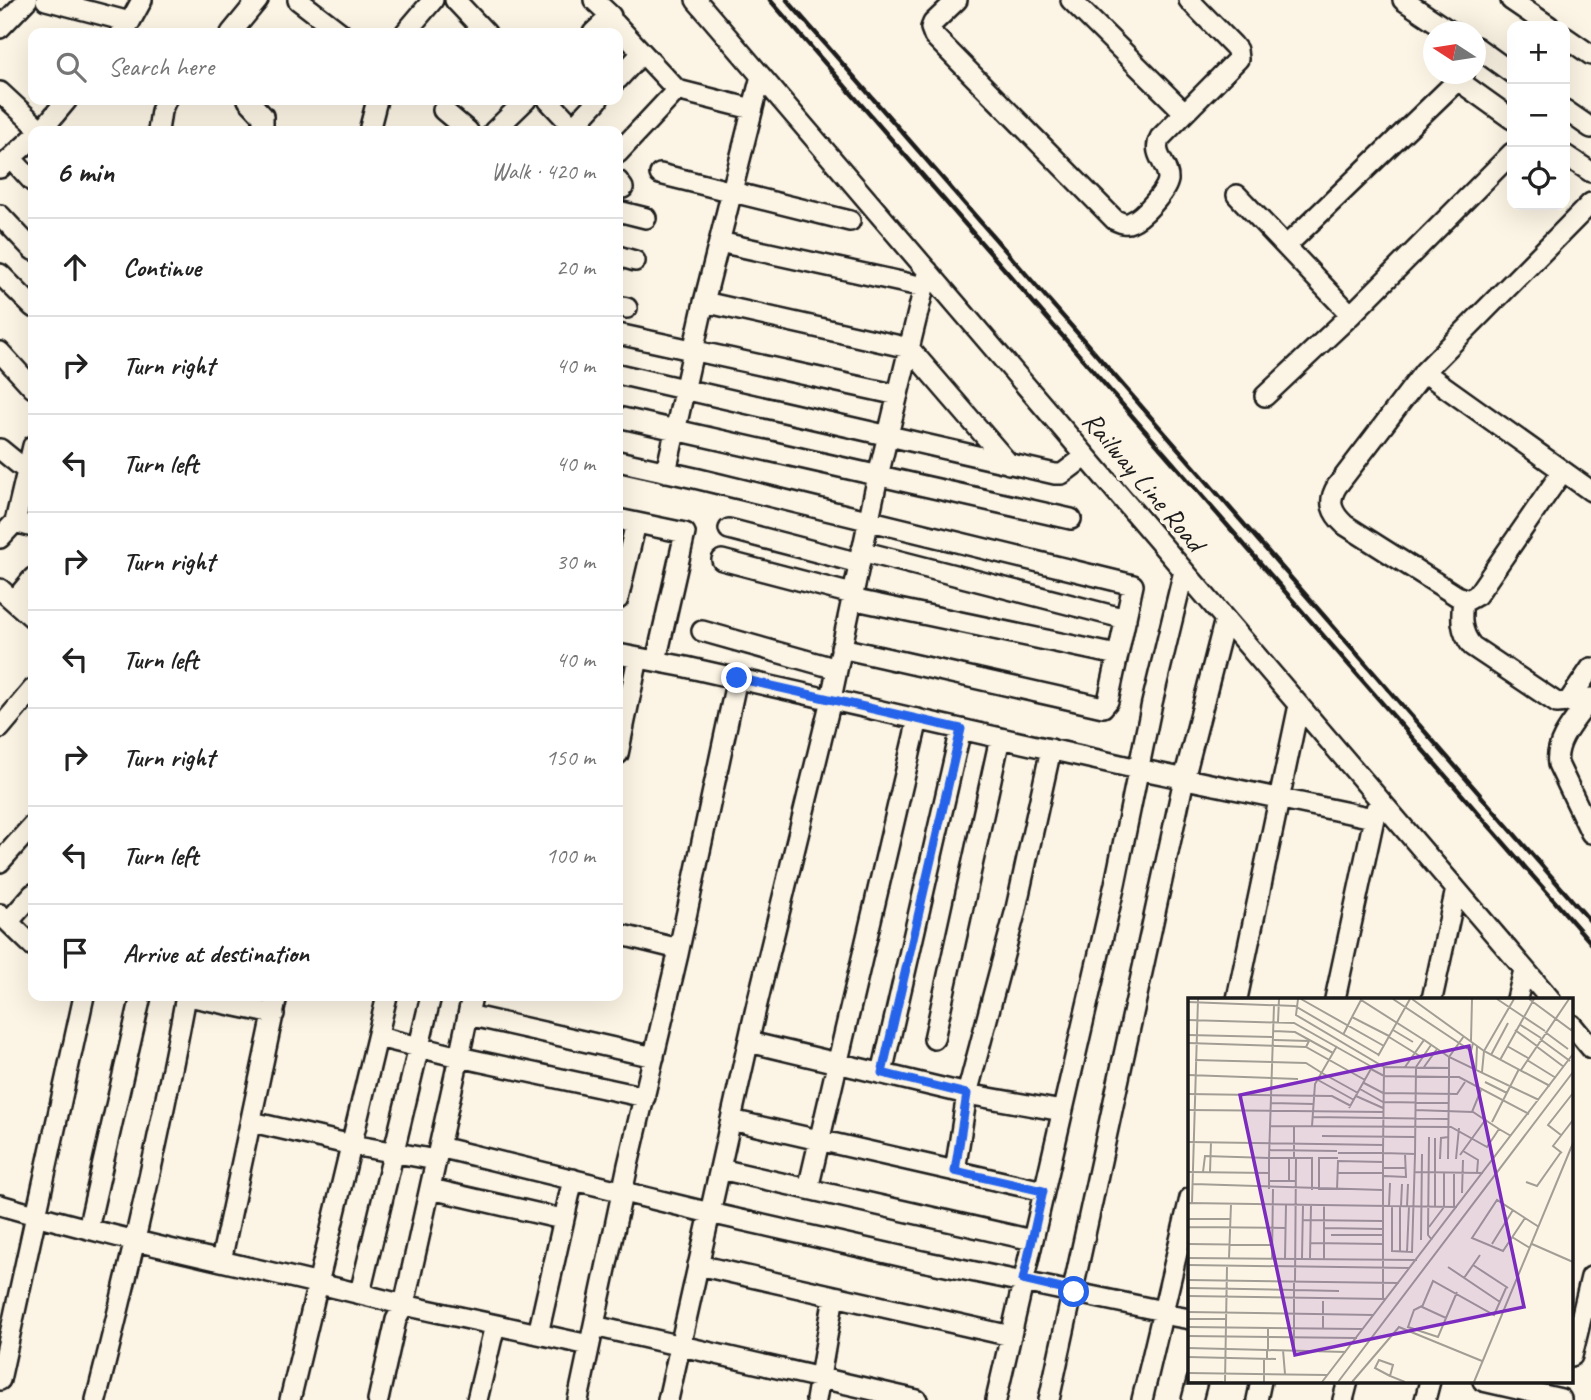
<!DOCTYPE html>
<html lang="en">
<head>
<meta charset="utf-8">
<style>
  :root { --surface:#fff; --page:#f6f6f6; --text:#222; --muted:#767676; --line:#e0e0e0 }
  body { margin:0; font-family:Caveat,sans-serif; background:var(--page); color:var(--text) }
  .controls { position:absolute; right:21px; top:21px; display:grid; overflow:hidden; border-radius:14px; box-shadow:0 7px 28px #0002 }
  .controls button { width:63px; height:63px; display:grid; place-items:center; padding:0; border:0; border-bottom:2px solid var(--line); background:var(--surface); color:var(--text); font:35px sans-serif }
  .compass { position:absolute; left:1423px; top:21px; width:63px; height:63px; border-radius:50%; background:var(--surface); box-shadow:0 7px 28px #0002; rotate:282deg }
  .stop { position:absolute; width:21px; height:21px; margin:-16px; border:5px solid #2563eb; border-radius:50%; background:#fff }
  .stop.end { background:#2563eb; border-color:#fff; box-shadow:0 2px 7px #0008 }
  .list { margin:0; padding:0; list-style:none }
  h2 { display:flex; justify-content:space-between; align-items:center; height:91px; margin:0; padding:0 28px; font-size:30px }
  h2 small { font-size:23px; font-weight:400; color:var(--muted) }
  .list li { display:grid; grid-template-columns:46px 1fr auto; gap:21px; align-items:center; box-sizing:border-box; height:98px; padding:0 28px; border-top:2px solid var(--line) }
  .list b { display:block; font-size:26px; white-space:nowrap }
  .list em { font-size:23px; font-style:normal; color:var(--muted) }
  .icon { flex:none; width:38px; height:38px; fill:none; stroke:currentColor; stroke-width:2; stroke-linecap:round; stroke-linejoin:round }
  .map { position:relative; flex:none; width:1591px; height:1400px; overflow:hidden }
  .search { position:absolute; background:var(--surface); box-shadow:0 7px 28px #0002; left:28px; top:28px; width:595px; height:77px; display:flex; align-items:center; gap:18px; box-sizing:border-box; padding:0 24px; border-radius:14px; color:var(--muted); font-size:26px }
  .panel { position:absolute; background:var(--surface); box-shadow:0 7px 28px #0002; left:28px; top:126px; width:595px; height:875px; border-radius:14px }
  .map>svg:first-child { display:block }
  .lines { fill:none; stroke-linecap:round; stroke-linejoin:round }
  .minor-casing { stroke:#1c1c1c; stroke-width:24 }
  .minor { stroke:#fcf5e5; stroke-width:19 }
  .rail { stroke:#1c1c1c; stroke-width:4.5 }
  .route { stroke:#2563eb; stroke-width:9 }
  .labels { text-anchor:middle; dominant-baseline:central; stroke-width:7; stroke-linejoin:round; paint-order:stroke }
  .street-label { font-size:28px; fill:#1c1c1c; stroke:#fcf5e5 }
  .inset-road { fill:none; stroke:#a29e95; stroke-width:2 }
  .view { fill:#7b2cbf; fill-opacity:0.15; stroke:#7b2cbf; stroke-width:3.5 }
  .inset-edge { fill:none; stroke:#1c1c1c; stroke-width:3.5 }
</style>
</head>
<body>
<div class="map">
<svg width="1591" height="1400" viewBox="0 0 1591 1400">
  <rect width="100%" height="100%" fill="#fcf5e5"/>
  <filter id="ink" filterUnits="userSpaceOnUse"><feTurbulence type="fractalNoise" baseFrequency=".0143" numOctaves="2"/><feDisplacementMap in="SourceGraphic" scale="14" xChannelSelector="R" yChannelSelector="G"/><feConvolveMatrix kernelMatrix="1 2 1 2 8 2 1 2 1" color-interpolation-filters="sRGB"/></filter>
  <g filter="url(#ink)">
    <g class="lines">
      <g class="minor-casing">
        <path id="minor" d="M46,0l84,22
          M298,0l43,33
          M455,0l31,33
          M696,0l854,999
          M957,0l-24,23 -2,5 3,8 181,184c5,2 10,5 16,2 11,-4 35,-30 37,-42 1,-16 -17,-25 -8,-42l78,-79 -1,-9 -4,-5 -44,-45
          M1071,0l113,112
          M1403,0l48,32
          M1511,0l38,26
          M609,17l68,73
          M0,28l27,-28
          M121,33l9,-11 12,-22
          M231,33l27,-33
          M405,33l28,-33
          M593,33l18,-17 -17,-16
          M1565,37l26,18
          M1476,47l36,26
          M618,79l24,-26
          M1459,81l53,38
          M0,92l42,39
          M248,100l15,16v15
          M548,100l29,31
          M443,110l25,21
          M1565,110l26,18
          M573,127l25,-27
          M41,131l26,-31
          M158,131l3,-20 5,-11
          M369,131l8,-31
          M494,131l32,-31
          M618,153l59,-63 75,19
          M1565,155l26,17
          M11,158l22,24
          M0,168l33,-30
          M660,174l190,47
          M618,181l5,7
          M1237,195l114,120
          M618,211l28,7
          M0,215l33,35
          M719,242l205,45
          M1286,246l178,-172
          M618,256l17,5
          M0,274l33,33
          M704,302l205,46 100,116
          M618,306l9,2
          M618,334l280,61
          M0,352l33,36
          M1424,372l167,119
          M618,374l437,100h7l24,-18
          M1265,396l86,-81 161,-162
          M618,417l453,102
          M0,449l27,22
          M618,461l81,18 434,106 -25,116 -5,6 -262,-59
          M666,472l38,-170 57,-226
          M1562,472l-85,123 -9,5 -11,-4 -112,-71c-13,-12 -18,-23 -8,-39l87,-114 167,-169
          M618,519l67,14 -29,128
          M15,522l18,5
          M729,529l130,34
          M0,538l15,-16 18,-76
          M861,551l265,68
          M722,560l130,34
          M0,589l33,29
          M618,599l18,-76
          M851,599l266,56
          M1463,599c-2,19 -3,32 9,47l85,57 11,-1 23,-34
          M14,601l19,-23
          M702,631l135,38
          M618,654l68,13 452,102 235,49
          M1591,698c-13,19 -37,42 -33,66l33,69
          M0,728l33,-39
          M618,754l20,-96
          M0,862l33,-37
          M0,914l33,32
          M9,921l24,-27
          M618,934l61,15
          M188,996l86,18
          M472,996l-4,19 186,42
          M1237,999l62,-294
          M1335,999l41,-190
          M1432,999l24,-110
          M1517,999l7,-29
          M1572,1025l19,23
          M378,1037l81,20 9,-42
          M934,1039l66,-301
          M749,1042l218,52 95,17
          M882,1073l79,-344
          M731,1120l312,71
          M252,1122l100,23 84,15
          M439,1147l271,66 212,48 241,50
          M720,1169l312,71
          M955,1171l12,-77 48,-181 36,-164
          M431,1189l131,30
          M808,1189l110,-470
          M0,1205c133,39 270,65 404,100l-8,15 -18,80
          M88,1229l53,-233
          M221,1261l56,-265
          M698,1265l313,71
          M360,1293l71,-297
          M1162,1314l28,5
          M594,1326l323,74
          M538,1334l35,-155
          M589,1345l-185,-40 55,-248 186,40
          M1572,1356l19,-79
          M0,1380l84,-384
          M1483,1381l78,18
          M96,1400c34,-134 65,-268 90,-404
          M290,1400l97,-404
          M477,1400l18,-75
          M578,1400l50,-235 50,-211 59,-276
          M668,1400l88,-392 73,-300 49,-232 50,-205
          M816,1400l18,-104
          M996,1400l119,-516 37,-181 32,-132
          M1049,1400l135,-621 41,-160
          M1142,1400l48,-202
          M1192,1400l5,-19
          M1257,1400l4,-19
          M1343,1400l5,-19
          M1425,1400l5,-19"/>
      </g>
      <use href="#minor" class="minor"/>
      <path class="rail" d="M770,0l821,943
        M787,0l804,922"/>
    </g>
  </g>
  <g class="lines" filter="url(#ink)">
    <path class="route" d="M737,678l224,51 -79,344 85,21 -12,77 88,20 -20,89 51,12"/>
  </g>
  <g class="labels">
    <g class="street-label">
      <text transform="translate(1144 481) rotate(50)">Railway Line Road</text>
    </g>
  </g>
  <g transform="translate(1188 998)">
    <rect width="385" height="385" fill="#fcf5e5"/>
    <path class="inset-road" d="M110,1l-2,16 88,52 65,1M113,1l83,47M205,1l78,52 2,-8M224,1l72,52 66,35M309,1l48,32M341,1l42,31 2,-3M0,4l107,4 84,49M164,19l9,-17 63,40M0,22l106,3 78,44M90,24l1,-23M331,26l22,14M205,32l20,12M327,32l22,16M86,33l21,1 38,21M357,34l23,17M0,37l86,2M155,37l9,-18 37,19M276,38l-15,21v20h10l70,37M201,39l34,21M352,41l30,22M86,42l35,1 -3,6M283,43l1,-42M0,45l118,4 59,33M319,48l21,12M348,48l28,21M303,57l17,-32M190,58l32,-57M7,62l111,3 16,10M312,62l34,-61M339,62l29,18M217,69l19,-27 25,17 90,43M236,69l13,-18M183,71l13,7 65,1 -1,82M288,72l1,-24M333,72l48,-71M294,74l2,-21 30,-52M134,75l36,20M0,77l110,4M130,82l36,20M297,84l22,11M176,85l19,10 74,1 8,-12M172,91l23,13 66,1M0,96l144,2 19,10M168,98l27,12M83,105l42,1M161,110l23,-41M0,112l195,2M227,112l58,2 26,17M284,114l9,-22M124,119l137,2M304,124l27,-53M82,128l181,1 36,20 12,-18 12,7M106,128v32M124,128l3,-42 22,-38M373,137l-13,-10 25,-32M134,138l93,1M241,139l-1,98 4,5M247,140v69M0,144l195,3M82,152l67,1M275,153l15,9 -1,13M150,155h45l1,-86M374,155l-9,-7 20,-26M272,157l26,-36M252,161l1,-21 8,-1M268,161l3,-31M195,170h22M0,174l81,1M15,174l2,-16 64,2 5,-153M22,174l1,-30M227,174l68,1M150,175h45M196,178l22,1 -1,-23M81,183h27M101,183v-23M338,184l11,4 24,-34M5,186l190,6M81,191v-31h43v32M131,192v-32h19M149,192l1,-29 45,1M274,195l1,-33M0,205l269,4M4,205l6,-204M201,208l1,-23M204,208v45l20,1 3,-97M212,208v46M213,208l1,-22M219,208l1,-22M266,209v-35M337,220l-22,33 -31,-13 25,-38 42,27M0,221h42M114,222l81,1M0,229l98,1M241,229l15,-20v-35M136,230l59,1M0,231v-26M143,237h52M324,239l18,11M233,242l1,-86M122,245l73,1M0,246l84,1M304,246l21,-34M344,246l41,18M219,254l2,-46M0,260l229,2M41,260l2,-54M84,260l1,-69M97,260l1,-54M114,260l1,-53M122,260l1,-53M136,261v-54M0,267l222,3M285,267l35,23M260,269l52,35M276,280l16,-23M0,282l211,3M107,284l1,-124M0,290l106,2v-8M0,298l197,3M195,301v-146l32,1 1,-87 15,-22M135,303v28M234,308l-8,4 -6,17 30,10 19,-45M0,314l186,3M258,320l-24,-11 11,-26 61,34 12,-27M0,321h38M0,329l174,2M0,338l169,2M0,350l79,2M80,352v-23M95,352l2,24M106,352v-60l45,1M0,359l88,2M79,360v-8l79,2M0,375l139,2M202,378l-15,-8 4,-8 14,5 -3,11 15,6M0,384h35M37,384l2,-116M76,384v-23M134,384l251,-328M150,384l235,-310M164,384l47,-55 83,34M286,384l99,-239"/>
    <path class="view" d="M281,48l55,261 -229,48 -55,-260z"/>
    <rect width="385" height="385" class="inset-edge"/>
  </g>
</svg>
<div class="controls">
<button>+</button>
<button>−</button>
<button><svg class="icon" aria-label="locate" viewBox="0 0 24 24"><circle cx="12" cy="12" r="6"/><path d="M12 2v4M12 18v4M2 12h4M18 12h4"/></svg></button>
</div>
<svg class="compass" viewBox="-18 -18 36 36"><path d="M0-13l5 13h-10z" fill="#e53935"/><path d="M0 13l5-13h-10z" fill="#767676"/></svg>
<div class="stop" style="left:1074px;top:1292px"></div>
<div class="stop end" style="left:737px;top:678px"></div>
<div class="search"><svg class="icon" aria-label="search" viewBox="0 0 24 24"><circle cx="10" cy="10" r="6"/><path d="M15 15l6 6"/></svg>Search here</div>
<section class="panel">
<h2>6 min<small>Walk · 420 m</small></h2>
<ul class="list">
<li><svg class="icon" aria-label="ahead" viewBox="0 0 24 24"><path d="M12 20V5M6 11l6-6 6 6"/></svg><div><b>Continue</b></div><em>20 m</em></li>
<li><svg class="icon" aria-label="right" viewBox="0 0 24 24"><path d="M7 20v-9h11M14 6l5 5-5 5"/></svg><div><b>Turn right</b></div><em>40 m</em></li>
<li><svg class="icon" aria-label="left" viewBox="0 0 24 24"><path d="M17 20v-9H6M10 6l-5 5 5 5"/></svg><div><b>Turn left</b></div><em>40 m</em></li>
<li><svg class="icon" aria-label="right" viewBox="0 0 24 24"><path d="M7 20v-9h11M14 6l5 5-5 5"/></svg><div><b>Turn right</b></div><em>30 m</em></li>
<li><svg class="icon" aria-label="left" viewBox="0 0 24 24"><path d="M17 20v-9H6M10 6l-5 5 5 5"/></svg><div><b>Turn left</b></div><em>40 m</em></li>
<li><svg class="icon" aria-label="right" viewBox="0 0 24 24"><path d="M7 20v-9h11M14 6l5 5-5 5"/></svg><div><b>Turn right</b></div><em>150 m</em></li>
<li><svg class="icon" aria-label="left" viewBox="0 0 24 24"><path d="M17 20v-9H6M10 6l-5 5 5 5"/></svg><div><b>Turn left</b></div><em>100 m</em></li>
<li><svg class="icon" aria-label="arrive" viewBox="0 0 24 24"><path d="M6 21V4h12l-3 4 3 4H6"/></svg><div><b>Arrive at destination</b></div></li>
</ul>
</section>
</div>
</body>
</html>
